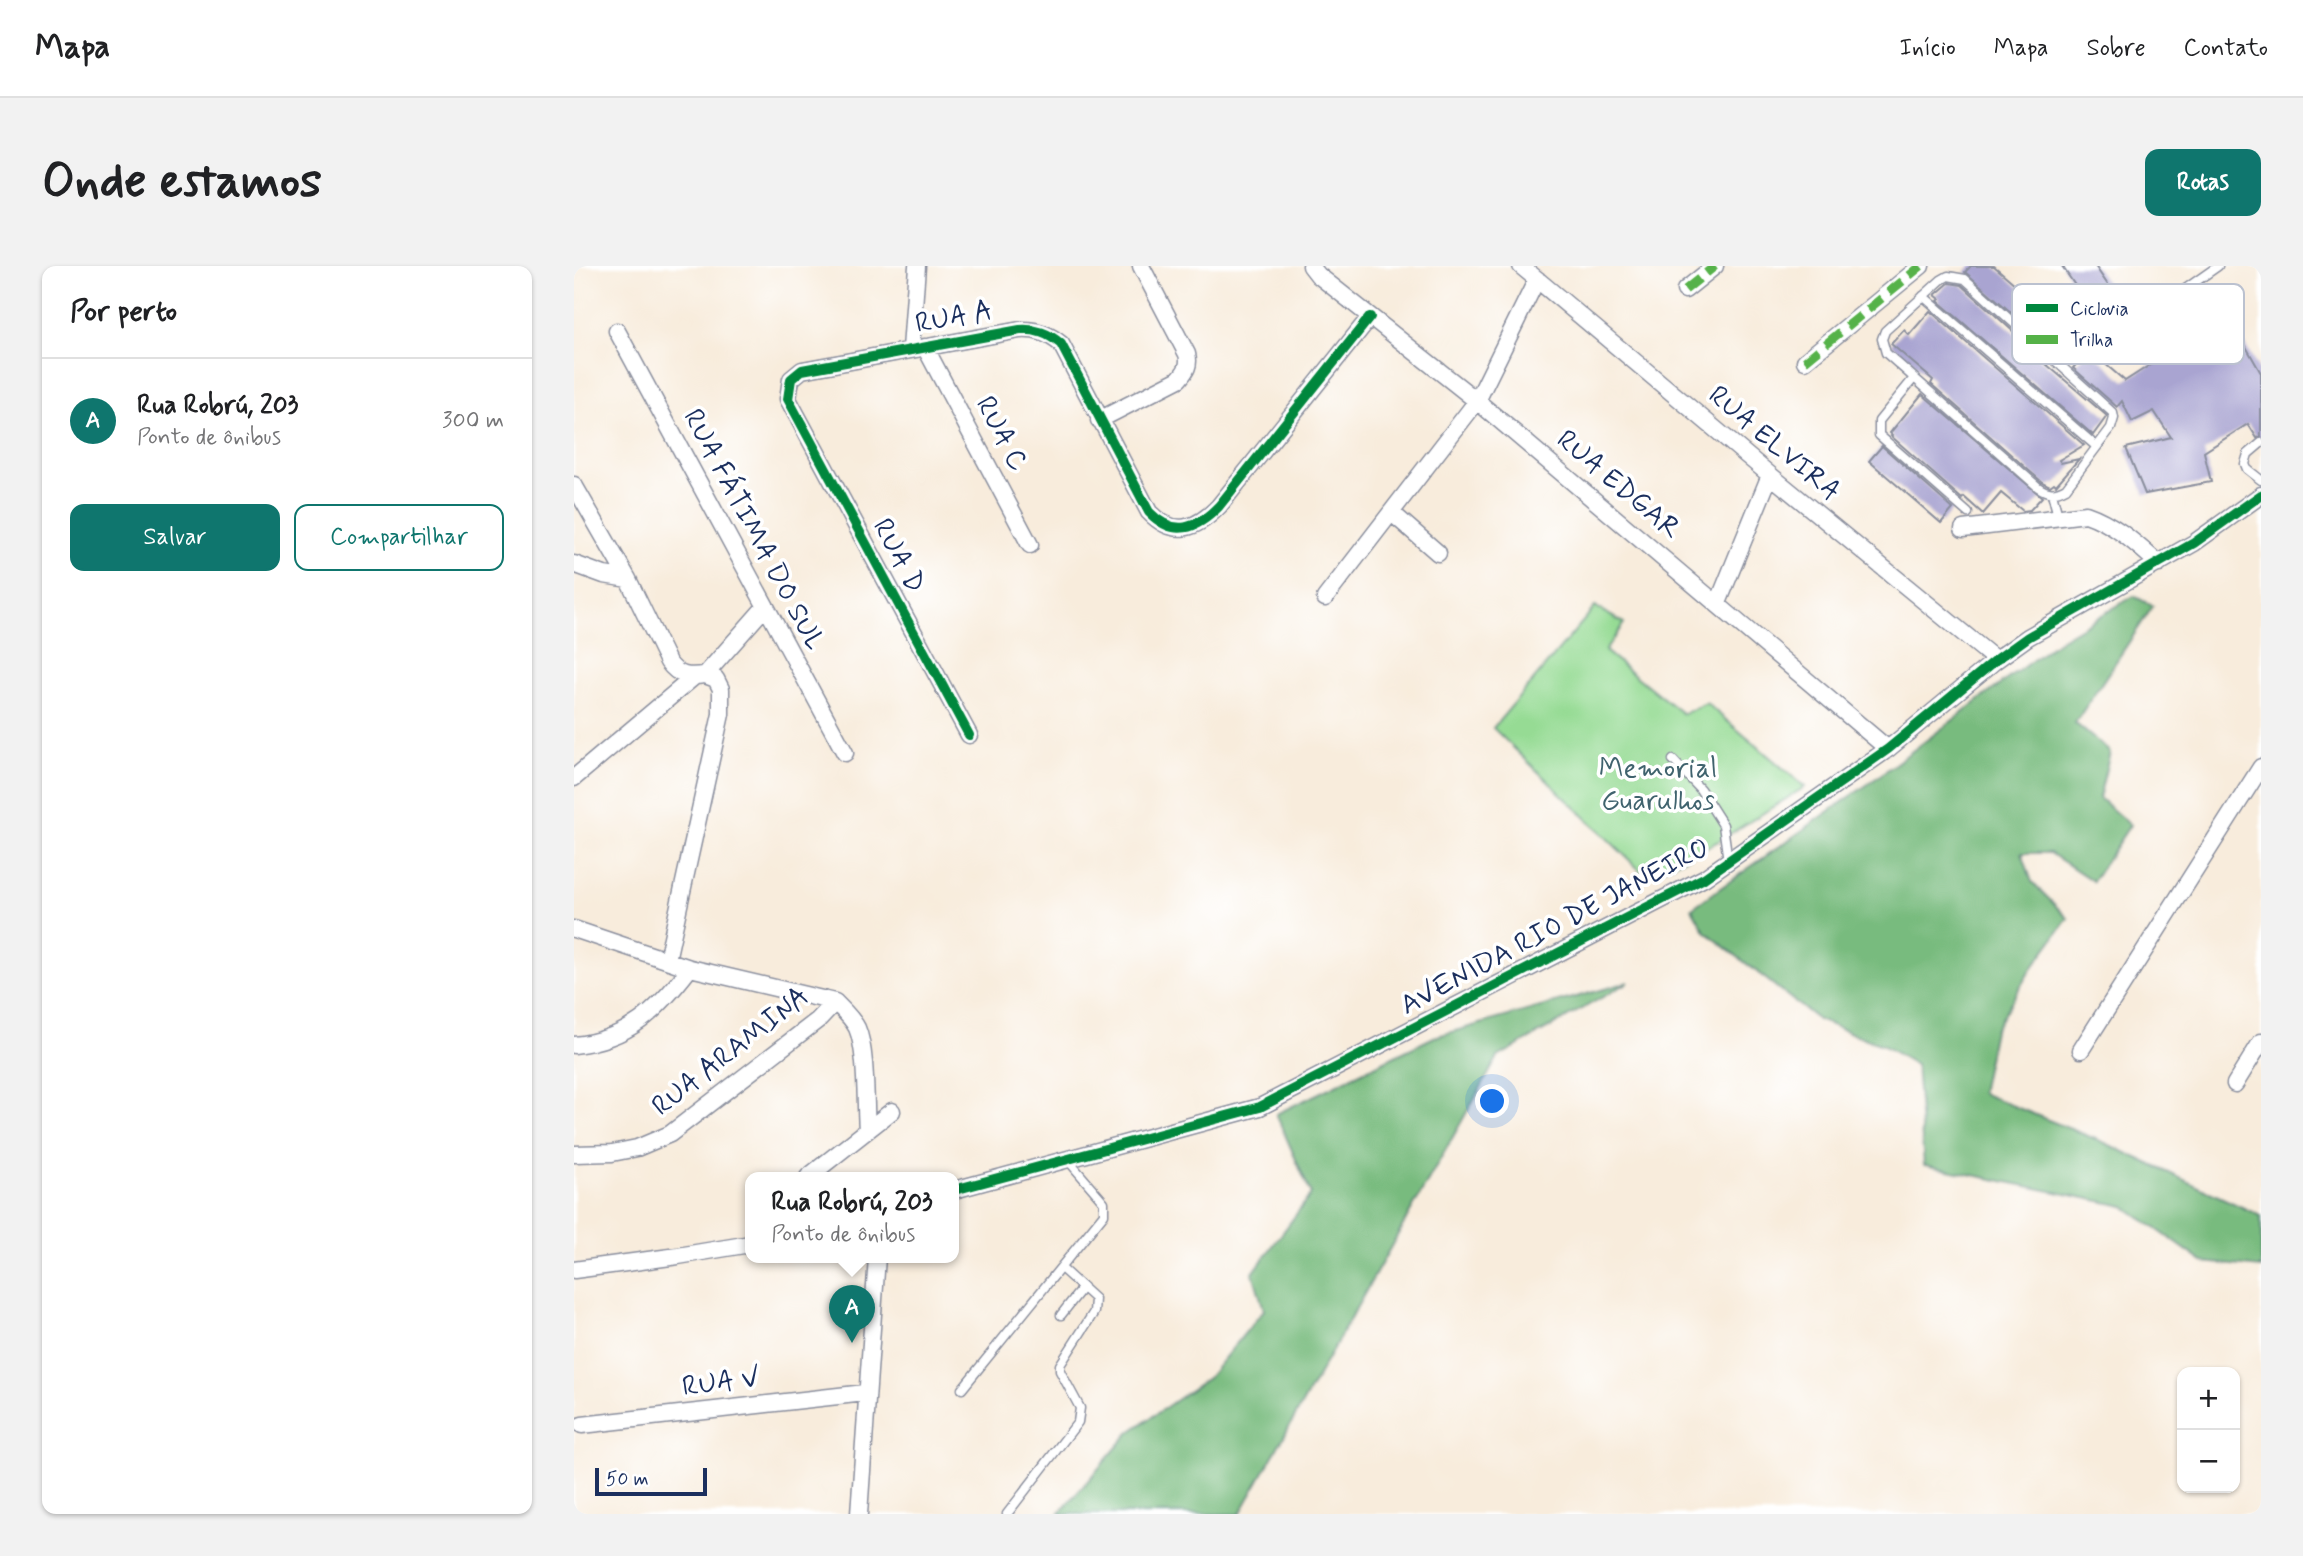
<!DOCTYPE html>
<html lang="pt">
<head>
<meta charset="utf-8">
<style>
  :root { --surface:#fff; --page:#f2f2f2; --text:#202124; --muted:#757577; --line:#e0e0e0; --accent:#0f766e }
  body { margin:0; font-family:Mynerve,sans-serif; background:var(--page); color:var(--text) }
  .controls { position:absolute; right:21px; bottom:21px; display:grid; overflow:hidden; border-radius:14px; box-shadow:0 2px 5px #0004 }
  .controls button { width:63px; height:63px; display:grid; place-items:center; padding:0; border:0; border-bottom:2px solid var(--line); background:var(--surface); color:var(--text); font:35px sans-serif }
  .scale { position:absolute; left:21px; bottom:18px; width:112px; box-sizing:border-box; padding-left:7px; border:4px solid #1b2f5e; border-top:0; font-size:19px; line-height:24px; white-space:nowrap; color:#1b2f5e; -webkit-text-stroke:5px #fff; paint-order:stroke }
  .you { position:absolute; left:919px; top:836px; width:24px; height:24px; margin:-18px; border:5px solid #fff; border-radius:50%; background:#1a73e8; box-shadow:0 0 0 10px #1a73e833 }
  .badge { display:grid; place-items:center; width:46px; height:46px; border-radius:50%; background:var(--accent); color:#fff; font-size:23px; font-weight:700 }
  .pin { position:absolute; translate:-50% -58px; filter:drop-shadow(0 2px 4px #0008) }
  .pin::after { content:''; position:absolute; top:37px; width:24px; height:21px; background:inherit; clip-path:polygon(0 0,100% 0,50% 100%) }
  .popup { position:absolute; left:171px; top:906px; width:214px; height:91px; box-sizing:border-box; display:grid; place-content:center; border-radius:14px; background:var(--surface); filter:drop-shadow(0 2px 5px #0005); font-size:23px; white-space:nowrap; color:var(--muted) }
  .popup b { font-size:26px; color:var(--text) }
  .popup::after { content:''; position:absolute; left:50%; top:100%; margin-left:-14px; border:14px solid transparent; border-top-color:var(--surface) }
  .list { margin:0; padding:0; list-style:none }
  h2 { display:flex; justify-content:space-between; align-items:center; height:91px; margin:0; padding:0 28px; font-size:30px }
  h2 small { font-size:23px; font-weight:400; color:var(--muted) }
  .list li { display:grid; grid-template-columns:46px 1fr auto; gap:21px; align-items:center; box-sizing:border-box; height:126px; padding:0 28px; border-top:2px solid var(--line) }
  .list b { display:block; font-size:26px; white-space:nowrap }
  .list p { margin:0; font-size:23px; white-space:nowrap; color:var(--muted) }
  .list em { font-size:23px; font-style:normal; color:var(--muted) }
  .actions { display:flex; gap:14px; padding:21px 28px }
  .actions a { flex:1; padding:16px 0; border:2px solid var(--accent); border-radius:14px; text-align:center; font-size:24px; color:var(--accent) }
  .actions .main { background:var(--accent); color:#fff }
  .map { position:relative; flex:none; width:1687px; height:1248px; overflow:hidden; border-radius:14px }
  header { display:flex; align-items:center; gap:42px; box-sizing:border-box; height:98px; padding:0 35px; background:var(--surface); border-bottom:2px solid var(--line) }
  header strong { font-size:33px }
  nav { display:flex; gap:38px; margin-inline-start:auto; font-size:24px }
  .intro { display:flex; align-items:center; justify-content:space-between; box-sizing:border-box; height:168px; padding:0 42px }
  h1 { margin:0; font-size:49px }
  .button { padding:18px 32px; border-radius:14px; background:var(--accent); color:#fff; font-size:24px; font-weight:700 }
  main { display:flex; gap:42px; padding:0 42px }
  aside { flex:1; background:var(--surface); border-radius:14px; box-shadow:0 2px 5px #0004 }
  .map>svg:first-child { display:block }
  .green { fill:#96db94; stroke:#588579; stroke-width:2 }
  .forest { fill:#78bb7e; stroke:#4a756e; stroke-width:2 }
  .building { fill:#a9a4d1 }
  .lines { fill:none; stroke-linecap:round; stroke-linejoin:round }
  .service-casing { stroke:#8a8e9d; stroke-width:11 }
  .minor-casing { stroke:#8a8e9d; stroke-width:19 }
  .service { stroke:#fff; stroke-width:8 }
  .minor { stroke:#fff; stroke-width:16 }
  .quiet { stroke:#55b248; stroke-width:9; stroke-dasharray:18 9; stroke-linecap:butt }
  .cycleway-casing { stroke:#fff; stroke-width:15 }
  .cycleway { stroke:#00873e; stroke-width:10 }
  .labels { text-anchor:middle; dominant-baseline:central; stroke-width:7; stroke-linejoin:round; paint-order:stroke }
  .street-label { font-size:28px; fill:#1b2f5e; stroke:#fff }
  .park-label { font-size:28px; fill:#40636e; stroke:#fff }
  .key { fill:#fff; stroke:#bbc1cf; stroke-width:2 }
  .key-label { font-size:19px; fill:#1b2f5e }
</style>
</head>
<body>
<header>
<strong>Mapa</strong>
<nav><a>Início</a><a>Mapa</a><a>Sobre</a><a>Contato</a></nav>
</header>
<div class="intro"><h1>Onde estamos</h1><a class="button">Rotas</a></div>
<main>
<aside>
<h2>Por perto<small></small></h2>
<ul class="list">
<li><span class="badge">A</span><div><b>Rua Robrú, 203</b><p>Ponto de ônibus</p></div><em>300 m</em></li>
</ul>
<div class="actions"><a class="main">Salvar</a><a>Compartilhar</a></div>
</aside>
<div class="map">
<svg width="1687" height="1248" viewBox="0 0 1687 1248">
  <rect width="100%" height="100%" fill="#fff"/>
  <filter id="ink" filterUnits="userSpaceOnUse"><feTurbulence type="fractalNoise" baseFrequency=".0143" numOctaves="2"/><feDisplacementMap in="SourceGraphic" scale="14" xChannelSelector="R" yChannelSelector="G"/><feConvolveMatrix kernelMatrix="1 2 1 2 8 2 1 2 1" color-interpolation-filters="sRGB"/></filter>
  <filter id="wash" filterUnits="userSpaceOnUse"><feTurbulence type="fractalNoise" baseFrequency=".00686" numOctaves="4" result="noise"/><feDisplacementMap in="SourceGraphic" scale="28" xChannelSelector="R" yChannelSelector="G"/><feGaussianBlur stdDeviation="1.57" result="paint"/><feColorMatrix in="noise" values="0 0 0 0 0 0 0 0 0 0 0 0 0 0 0 0 0 1.4 0 .05"/><feComposite in="paint" operator="in"/></filter>
  <g filter="url(#wash)">
    <rect width="100%" height="100%" fill="#f8ecdc"/>
    <path class="green" d="M1021,341l29,16 -19,28 78,63 23,-11 99,84 -88,55 -70,35 -154,-149z"/>
    <path class="forest" d="M1560,330l19,10 -78,117 35,29 -11,46 31,27 -37,56 -43,-28h-28l10,29 36,36 -40,56 -34,56 -13,63 122,49 158,74v52l-58,-6 -79,-56 -200,-41 -8,-100 -34,-20 -64,-25 -113,-89 -13,-23 179,-126 187,-141z
      M1055,716l-131,75 -258,457h-181l71,-82 78,-54 56,-68 -11,-37 58,-79 -35,-80 158,-77z"/>
    <g id="blocks">
      <path class="building" d="M1397,0h23l59,51 -16,18 -72,-63z
        M1488,0h33l21,31 -30,20 -17,-25 7,-5z
        M1375,17l13,2 66,60 -2,2 81,69 -14,19 -155,-134 2,-2 -5,-4z
        M1356,45l154,134 -25,15 2,3 18,-4 -23,26 -2,-2 -4,3 -8,-4 -111,-98 2,-4 -42,-36 13,-14 5,5z
        M1504,49l16,25 -12,8 -16,-25z
        M1654,49l33,58v64l-4,1 -9,-14 -44,28 7,30 -66,12 -19,-46 45,-11 -17,-26 -22,11 -10,-21 -5,6 -44,-39 16,-18 36,31z
        M1348,128l120,103 -12,13 -7,1 -22,-18 -18,21 -19,-17 -2,2 -71,-63 1,-1 -2,-2z
        M1308,180l71,63 -12,14 -72,-62z"/>
    </g>
  </g>
  <g filter="url(#ink)">
    <use href="#blocks" fill-opacity="0" stroke="#8a8e9d" stroke-width="2"/>
    <g class="lines">
      <g class="service-casing">
        <path id="service" d="M1374,10l17,3 148,134 1,5 -3,10 -45,60c-11,6 -18,6 -28,-1l-152,-134 -4,-14 3,-8 56,-51z
          M1607,26l37,-26
          M1349,30l174,151
          M1340,112l-35,43v14l89,78
          M1687,177l-13,11 -3,10 2,5 14,11
          M1478,227l6,23
          M1099,494l27,29 23,36 5,36
          M487,1049l22,-28
          M388,1123l142,-175v-12l-38,-44
          M433,1248l71,-92 2,-14 -20,-37v-6l34,-53 1,-13 -34,-31"/>
      </g>
      <g class="minor-casing">
        <path id="minor" d="M737,0l7,9 159,126 411,348
          M947,0l249,209 226,185
          M1111,24l30,-24
          M43,65l228,422
          M351,81l105,198
          M337,83l6,-83
          M1231,95l116,-95
          M525,154l80,-41c7,-8 11,-14 8,-25l-46,-88
          M0,219l54,94 40,83c11,15 20,15 37,13l59,-67
          M818,247l46,40
          M1389,263l123,-15c29,10 50,30 73,50
          M0,298l30,11 24,4
          M751,332l152,-197 60,-122
          M1144,337l52,-128
          M395,469l-181,-336 3,-20 11,-9 218,-40c16,-1 28,3 41,14l88,168c25,26 48,17 70,-6l151,-189
          M0,512l121,-102
          M0,663l116,39 145,34c8,8 17,16 22,26 10,23 8,75 10,102
          M93,694l54,-246v-25l-5,-10 -11,-4
          M0,779c56,-6 83,-34 116,-77
          M1507,784l180,-283
          M1661,818l26,-42
          M0,888l38,-1 25,-5 33,-14 148,-114 17,-18
          M234,911l84,-66
          M380,924l306,-83 444,-229 184,-129 108,-89 32,-23 166,-94 67,-48
          M0,1004l104,-14 72,-12
          M8,1159l283,-32
          M285,1248l18,-257"/>
      </g>
      <use href="#service" class="service"/>
      <use href="#minor" class="minor"/>
      <path class="quiet" d="M1111,24l30,-24
        M1231,95l116,-95"/>
      <g class="cycleway-casing">
        <path id="cycleway" d="M395,469l-181,-336 3,-20 11,-9 218,-40c16,-1 28,3 41,14l88,168c25,26 48,17 70,-6l151,-189
          M380,924l306,-83 444,-229 184,-129 108,-89 32,-23 166,-94 67,-48"/>
      </g>
      <use href="#cycleway" class="cycleway"/>
    </g>
  </g>
  <g class="labels">
    <g class="street-label">
      <text transform="translate(380 52) rotate(-10)">RUA A</text>
      <text transform="translate(427 168) rotate(62)">RUA C</text>
      <text transform="translate(1200 178) rotate(40)">RUA ELVIRA</text>
      <text transform="translate(1044 219) rotate(40)">RUA EDGAR</text>
      <text transform="translate(179 264) rotate(62)">RUA FÁTIMA DO SUL</text>
      <text transform="translate(324 290) rotate(62)">RUA D</text>
      <text transform="translate(981 661) rotate(-28)">AVENIDA RIO DE JANEIRO</text>
      <text transform="translate(157 786) rotate(-38)">RUA ARAMINA</text>
      <text transform="translate(147 1117) rotate(-7)">RUA V</text>
    </g>
    <g class="park-label">
      <text x="1084" y="503">Memorial<tspan x="1084" dy="32">Guarulhos</tspan></text>
    </g>
  </g>
  <rect x="1438" y="18" width="232" height="80" rx="10" class="key"/>
  <rect x="1452" y="38" width="32" height="8" fill="#00873e"/>
  <rect x="1452" y="69" width="32" height="9" fill="#55b248"/>
  <g class="key-label">
    <text x="1496" y="49">Ciclovia</text>
    <text x="1496" y="80">Trilha</text>
  </g>
</svg>
<div class="controls">
<button>+</button>
<button>−</button>
</div>
<div class="scale">50 m</div>
<div class="you"></div>
<div class="pin badge" style="left:278px;top:1077px">A</div>
<div class="popup"><b>Rua Robrú, 203</b>Ponto de ônibus</div>
</div>
</main>
</body>
</html>
